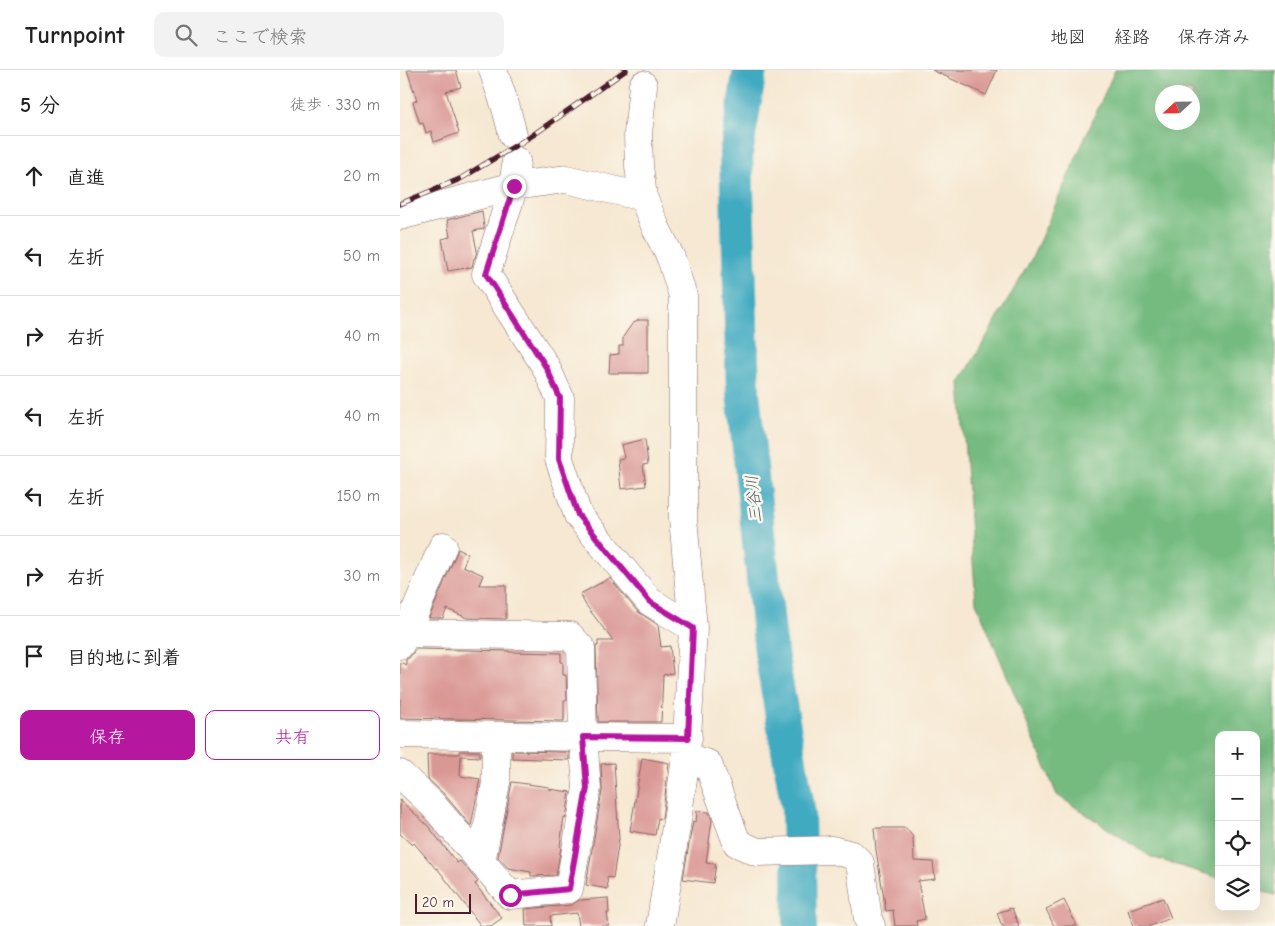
<!DOCTYPE html>
<html lang="ja">
<head>
<meta charset="utf-8">
<style>
  :root { --surface:#fff; --page:#f2f2f2; --text:#222; --muted:#767676; --line:#e0e0e0; --accent:#b5179e }
  body { margin:0; font-family:"Comic Neue","Klee One",sans-serif; background:var(--page); color:var(--text) }
  .controls { position:absolute; right:15px; bottom:15px; display:grid; overflow:hidden; border-radius:10px; box-shadow:0 5px 20px #0002 }
  .controls button { width:45px; height:45px; display:grid; place-items:center; padding:0; border:0; border-bottom:1px solid var(--line); background:var(--surface); color:var(--text); font:25px sans-serif }
  .compass { position:absolute; left:755px; top:15px; width:45px; height:45px; border-radius:50%; background:var(--surface); box-shadow:0 5px 20px #0002; rotate:248deg }
  .scale { position:absolute; left:15px; bottom:12px; width:56px; box-sizing:border-box; padding-left:5px; border:2px solid #4a1f2b; border-top:0; font-size:14px; line-height:18px; white-space:nowrap; color:#4a1f2b; -webkit-text-stroke:4px #fbf7ec; paint-order:stroke }
  .stop { position:absolute; width:15px; height:15px; margin:-11px; border:4px solid #b5179e; border-radius:50%; background:#fff }
  .stop.end { background:#b5179e; border-color:#fff; box-shadow:0 1px 5px #0008 }
  .list { margin:0; padding:0; list-style:none }
  h2 { display:flex; justify-content:space-between; align-items:center; height:65px; margin:0; padding:0 20px; font-size:21px }
  h2 small { font-size:16px; font-weight:400; color:var(--muted) }
  .list li { display:grid; grid-template-columns:32px 1fr auto; gap:15px; align-items:center; box-sizing:border-box; height:80px; padding:0 20px; border-top:1px solid var(--line) }
  .list b { display:block; font-size:19px; white-space:nowrap }
  .list em { font-size:16px; font-style:normal; color:var(--muted) }
  .actions { display:flex; gap:10px; padding:15px 20px }
  .actions a { flex:1; padding:11px 0; border:1px solid var(--accent); border-radius:10px; text-align:center; font-size:18px; color:var(--accent) }
  .actions .main { background:var(--accent); color:#fff }
  .icon { flex:none; width:28px; height:28px; fill:none; stroke:currentColor; stroke-width:2; stroke-linecap:round; stroke-linejoin:round }
  .map { position:relative; flex:none; width:875px; height:856px; overflow:hidden }
  header { display:flex; align-items:center; gap:30px; box-sizing:border-box; height:70px; padding:0 25px; background:var(--surface); border-bottom:1px solid var(--line) }
  header strong { font-size:24px }
  nav { display:flex; gap:28px; margin-inline-start:auto; font-size:18px }
  .search { width:350px; height:45px; background:var(--page); display:flex; align-items:center; gap:12px; box-sizing:border-box; padding:0 18px; border-radius:10px; color:var(--muted); font-size:19px }
  main { display:flex }
  aside { flex:1; background:var(--surface) }
  .map>svg:first-child { display:block }
  .forest { fill:#74bb80; stroke:#5f6d56; fill-rule:evenodd }
  .lines { fill:none; stroke-linecap:round; stroke-linejoin:round }
  .river { stroke:#41aac1; stroke-width:34 }
  .building { fill:#da9895 }
  .minor-casing { stroke:#866565; stroke-width:29 }
  .minor { stroke:#fff; stroke-width:28 }
  .rail-casing { stroke:#4a1f2b; stroke-width:5.5 }
  .rail { stroke:#fbf7ec; stroke-width:4; stroke-dasharray:11; stroke-linecap:butt }
  .route { stroke:#b5179e; stroke-width:6 }
  .labels { text-anchor:middle; dominant-baseline:central; stroke-width:5; stroke-linejoin:round; paint-order:stroke }
  .water-label { font-size:16px; font-style:italic; fill:#465767; stroke:#fbf7ec }
</style>
</head>
<body>
<header>
<strong>Turnpoint</strong>
<div class="search"><svg class="icon" aria-label="search" viewBox="0 0 24 24"><circle cx="10" cy="10" r="6"/><path d="M15 15l6 6"/></svg>ここで検索</div>
<nav><a>地図</a><a>経路</a><a>保存済み</a></nav>
</header>
<main>
<aside>
<h2>5 分<small>徒歩 · 330 m</small></h2>
<ul class="list">
<li><svg class="icon" aria-label="ahead" viewBox="0 0 24 24"><path d="M12 20V5M6 11l6-6 6 6"/></svg><div><b>直進</b></div><em>20 m</em></li>
<li><svg class="icon" aria-label="left" viewBox="0 0 24 24"><path d="M17 20v-9H6M10 6l-5 5 5 5"/></svg><div><b>左折</b></div><em>50 m</em></li>
<li><svg class="icon" aria-label="right" viewBox="0 0 24 24"><path d="M7 20v-9h11M14 6l5 5-5 5"/></svg><div><b>右折</b></div><em>40 m</em></li>
<li><svg class="icon" aria-label="left" viewBox="0 0 24 24"><path d="M17 20v-9H6M10 6l-5 5 5 5"/></svg><div><b>左折</b></div><em>40 m</em></li>
<li><svg class="icon" aria-label="left" viewBox="0 0 24 24"><path d="M17 20v-9H6M10 6l-5 5 5 5"/></svg><div><b>左折</b></div><em>150 m</em></li>
<li><svg class="icon" aria-label="right" viewBox="0 0 24 24"><path d="M7 20v-9h11M14 6l5 5-5 5"/></svg><div><b>右折</b></div><em>30 m</em></li>
<li><svg class="icon" aria-label="arrive" viewBox="0 0 24 24"><path d="M6 21V4h12l-3 4 3 4H6"/></svg><div><b>目的地に到着</b></div></li>
</ul>
<div class="actions"><a class="main">保存</a><a>共有</a></div>
</aside>
<div class="map">
<svg width="875" height="856" viewBox="0 0 875 856">
  <rect width="100%" height="100%" fill="#fbf7ec"/>
  <filter id="ink" filterUnits="userSpaceOnUse"><feTurbulence type="fractalNoise" baseFrequency=".02" numOctaves="2"/><feDisplacementMap in="SourceGraphic" scale="10" xChannelSelector="R" yChannelSelector="G"/><feConvolveMatrix kernelMatrix="1 2 1 2 8 2 1 2 1" color-interpolation-filters="sRGB"/></filter>
  <filter id="wash" filterUnits="userSpaceOnUse"><feTurbulence type="fractalNoise" baseFrequency=".0096" numOctaves="4" result="noise"/><feDisplacementMap in="SourceGraphic" scale="20" xChannelSelector="R" yChannelSelector="G"/><feGaussianBlur stdDeviation="1.12" result="paint"/><feColorMatrix in="noise" values="0 0 0 0 0 0 0 0 0 0 0 0 0 0 0 0 0 1.4 0 .05"/><feComposite in="paint" operator="in"/></filter>
  <g filter="url(#wash)">
    <rect width="100%" height="100%" fill="#f6e8d2"/>
    <path class="forest" d="M715,0h160v825l-19,-5v-155h-37v143l-68,-21 -94,-62 -81,-193 -16,-219 72,-125zM762,22h30v30h-30z"/>
    <g class="lines">
      <path class="river" d="M350,0l-14,84 7,239 28,259 27,156 2,118"/>
    </g>
    <g id="blocks">
      <path class="building" d="M7,0h49l5,17 -15,4 13,42 -25,9 -3,-11 -5,2 -3,-10 -3,1 -7,-22 4,-2z
        M532,0h65l-11,25z
        M82,141l2,16v2l-11,2 4,20 -2,7h-1l-2,9 -24,4 -6,-32 8,-2 -3,-17z
        M239,250h9v53h-39l1,-18 9,-1v-8h4v-9l9,-13z
        M245,369l3,25 -5,1 3,21 -25,3 -3,-30 6,-1 -3,-13z
        M58,479l10,5 -5,12 20,9 -4,10h27v34l-39,-1 -20,-9 -4,9h-14z
        M210,508l27,33 21,14 3,22 9,-1 3,27 -10,2 -2,47h-63l-2,-76h2v-5h15l-28,-37 -5,-10z
        M16,579l93,2v1l52,1v9h2v13h3l1,25h-3v21l-164,-3v-56l6,3v-6l3,-1z
        M59,681h21v6l-19,-1 -1,20 20,3 -9,47 -27,-32 -16,-15 -1,-25h32z
        M112,681l57,1v8l-57,-2z
        M242,688l27,5 -7,56 -4,-1 -3,17 -25,-4z
        M214,693l5,76 -6,39 -6,-1 1,12 -22,-4 16,-94 -1,-27z
        M112,712l37,5v2l21,3 -4,26 -2,-1 -4,29 1,1 -5,28 -25,1v-4l-23,-4 -10,-11z
        M0,730l29,27 28,36 3,-2 18,21 -3,2 27,34 -11,8h-10l-44,-58 -1,1 -22,-26 -2,2 -12,-11z
        M297,741l12,1 3,8 -6,43 10,1 -3,19 -30,-4 10,-58 3,1z
        M474,758h32l7,9 1,24 19,1 2,17 -17,2 7,38 -9,2 1,5h-22l-2,-16 -7,1 -10,-61z
        M208,828l1,15h-2l2,13h-30l-2,-13 -27,3 1,10h-25l-1,-17 46,-4 9,-5z
        M763,828l8,20 -21,8h-17l-5,-16z
        M664,830l13,26h-23l-8,-17z
        M612,838l7,18h-17l-5,-13z"/>
    </g>
  </g>
  <g filter="url(#ink)">
    <use href="#blocks" fill-opacity="0" stroke="#866565" stroke-width="1"/>
    <g class="lines">
      <g class="minor-casing">
        <path id="minor" d="M93,0l13,38 7,27
          M243,15l-5,49 1,32 4,31 13,31 15,30 12,38v222l10,110 -7,129 -9,64 -17,105
          M116,91l-2,25 -28,88 60,93 14,31 -1,61 19,56 71,86 44,27
          M0,146l114,-30 52,-7 77,18
          M6,563l37,-87
          M0,575l6,-12 164,3 11,12 2,89 -183,-3
          M286,687l22,7 29,79 20,9 75,-2 20,5 8,8 8,56 3,7
          M0,704l32,30 78,91 59,-6 18,-101 -4,-51 105,1
          M81,792l15,-79v-47"/>
      </g>
      <use href="#minor" class="minor"/>
      <g class="rail-casing">
        <path id="rail" d="M0,134l60,-25 73,-44 93,-65"/>
      </g>
      <use href="#rail" class="rail"/>
    </g>
  </g>
  <g class="lines" filter="url(#ink)">
    <path class="route" d="M110,825l59,-6 18,-101 -4,-51 105,1 5,-110 -43,-26 -72,-87 -19,-56 1,-61 -14,-31 -60,-93 28,-88"/>
  </g>
  <g class="labels">
    <g class="water-label">
      <text transform="translate(354 429) rotate(-96)">三谷川</text>
    </g>
  </g>
</svg>
<div class="controls">
<button>+</button>
<button>−</button>
<button><svg class="icon" aria-label="locate" viewBox="0 0 24 24"><circle cx="12" cy="12" r="6"/><path d="M12 2v4M12 18v4M2 12h4M18 12h4"/></svg></button>
<button><svg class="icon" aria-label="layers" viewBox="0 0 24 24"><path d="M12 4l9 5-9 5-9-5zM3 14l9 5 9-5"/></svg></button>
</div>
<svg class="compass" viewBox="-18 -18 36 36"><path d="M0-13l5 13h-10z" fill="#e53935"/><path d="M0 13l5-13h-10z" fill="#767676"/></svg>
<div class="scale">20 m</div>
<div class="stop" style="left:110px;top:825px"></div>
<div class="stop end" style="left:114px;top:116px"></div>
</div>
</main>
</body>
</html>
